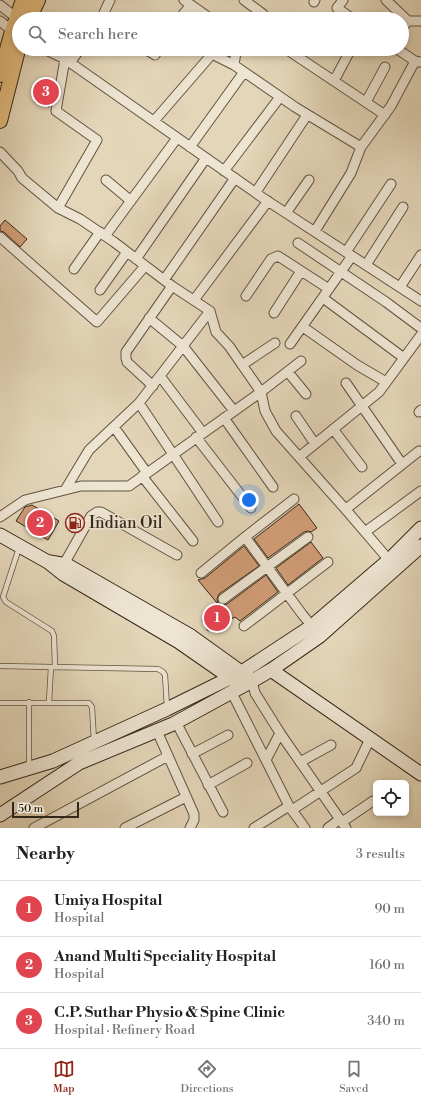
<!DOCTYPE html>
<html lang="en">
<head>
<meta charset="utf-8">
<style>
  :root { --surface:#fff; --page:#f6f6f6; --text:#222; --muted:#767676; --line:#e0e0e0; --accent:#8f2418 }
  body { margin:0; font-family:"Libre Bodoni",serif; background:var(--page); color:var(--text) }
  .controls { position:absolute; right:12px; bottom:12px; display:grid; overflow:hidden; border-radius:6px; box-shadow:0 2px 6px #0003 }
  .controls button { width:36px; height:36px; display:grid; place-items:center; padding:0; border:0; border-bottom:1px solid var(--line); background:var(--surface); color:var(--text); font:20px sans-serif }
  .scale { position:absolute; left:12px; bottom:10px; width:67px; box-sizing:border-box; padding-left:4px; border:2px solid #352818; border-top:0; font-size:11px; line-height:14px; white-space:nowrap; color:#352818; -webkit-text-stroke:3px #ede4d2; paint-order:stroke }
  .you { position:absolute; left:249px; top:500px; width:14px; height:14px; margin:-10px; border:3px solid #fff; border-radius:50%; background:#1a73e8; box-shadow:0 0 0 6px #1a73e833 }
  .badge { display:grid; place-items:center; width:26px; height:26px; border-radius:50%; background:var(--accent); color:#fff; font-size:13px; font-weight:700 }
  .pin { position:absolute; translate:-50% -50%; border:2px solid #fff; box-shadow:0 1px 4px #0006 }
  .list { margin:0; padding:0; list-style:none }
  h2 { display:flex; justify-content:space-between; align-items:center; height:52px; margin:0; padding:0 16px; font-size:17px }
  h2 small { font-size:13px; font-weight:400; color:var(--muted) }
  .list li { display:grid; grid-template-columns:26px 1fr auto; gap:12px; align-items:center; box-sizing:border-box; height:56px; padding:0 16px; border-top:1px solid var(--line) }
  .list b { display:block; font-size:15px; white-space:nowrap }
  .list p { margin:0; font-size:13px; white-space:nowrap; color:var(--muted) }
  .list em { font-size:13px; font-style:normal; color:var(--muted) }
  .icon { flex:none; width:22px; height:22px; fill:none; stroke:currentColor; stroke-width:2; stroke-linecap:round; stroke-linejoin:round }
  .map { position:relative; flex:none; width:421px; height:828px; overflow:hidden }
  .search { position:absolute; background:var(--surface); box-shadow:0 2px 6px #0003; left:12px; right:12px; top:12px; height:44px; display:flex; align-items:center; gap:10px; box-sizing:border-box; padding:0 14px; border-radius:22px; color:var(--muted); font-size:15px }
  .sheet { height:220px; background:var(--surface) }
  nav { display:flex; justify-content:space-around; align-items:center; box-sizing:border-box; height:56px; border-top:1px solid var(--line); background:var(--surface); font-size:11px; color:var(--muted) }
  nav a { display:grid; justify-items:center; gap:2px }
  nav .on { color:var(--accent) }
  .map>svg:first-child { display:block }
  .building { fill:#d09c76; stroke:#352818 }
  .lines { fill:none; stroke-linecap:round; stroke-linejoin:round }
  .lane-casing { stroke:#615440; stroke-width:6 }
  .street-casing { stroke:#615440; stroke-width:11 }
  .secondary-casing { stroke:#352818; stroke-width:15 }
  .primary-casing { stroke:#352818; stroke-width:16 }
  .lane { stroke:#ede4d2; stroke-width:4.5 }
  .street { stroke:#ede4d2; stroke-width:9 }
  .secondary { stroke:#ede4d2; stroke-width:13 }
  .primary { stroke:#e2bb7c; stroke-width:14 }
  .labels { text-anchor:middle; dominant-baseline:central; stroke-width:3; stroke-linejoin:round; paint-order:stroke }
  .poi-label { font-size:16px; fill:#352818; stroke:#ede4d2; text-anchor:start }
</style>
</head>
<body>
<div class="map">
<svg width="421" height="828" viewBox="0 0 421 828">
  <rect width="100%" height="100%" fill="#e4d6b9"/>
  <filter id="stains"><feTurbulence type="fractalNoise" baseFrequency=".005" numOctaves="4"/><feColorMatrix values="0 0 0 0 .2 0 0 0 0 .09 0 0 0 0 .02 0 0 0 .5 -.17"/></filter>
  <radialGradient id="worn" r=".72"><stop offset=".6" stop-color="#630" stop-opacity="0"/><stop offset="1" stop-color="#630" stop-opacity=".3"/></radialGradient>
  <path class="building" d="M43,81l11,4 -5,22 -14,-5z
    M5,220l22,19 -7,8 -16,-15 -4,-1v-5z
    M299,504l18,24 -6,4 -3,-1 -4,1 -36,26 -14,-19z
    M32,505l27,16 -11,19 -32,-19 9,-14z
    M311,542l12,16 -35,27 -12,-17z
    M244,546l15,20 -40,28 -2,5 1,4 5,2 4,-1 39,-29 12,17 -38,29 -5,-4 -27,14 -6,-11 20,-11 -24,-29 7,-2z"/>
  <g class="lines">
    <g class="lane-casing">
      <path id="lane" d="M19,548l-16,49 3,5 46,29 2,5 1,31
        M0,666l158,3 5,3 2,3 2,32
        M29,702v65
        M49,702l2,-35
        M0,703h89l3,4 2,34"/>
    </g>
    <g class="street-casing">
      <path id="street" d="M184,0l27,19
        M244,0l19,14 -3,5
        M343,0l-6,8 16,11
        M386,0l22,21 -6,7
        M314,2l1,-2
        M0,5l19,15
        M101,19l9,-19
        M179,19l12,-14
        M0,21l19,15
        M408,21h13
        M44,49l21,10 198,139 158,103
        M145,49l10,6 4,-6
        M239,49l-3,3 -2,13 61,42 66,40 30,-41 24,-45 6,1
        M286,49l99,66
        M397,49l18,12
        M70,63l10,-14
        M334,81l17,-32
        M366,102l19,-35
        M154,121l58,-67 22,11
        M190,147l54,-75
        M0,152l18,19 4,7 36,30 22,11 34,23 58,44 38,25 6,21 13,14 32,46 4,19 11,20 71,80 42,49
        M224,171l56,-74
        M106,180l25,21
        M256,192l51,-77
        M58,208l39,-68 -41,-29 9,-52
        M286,213l23,-33
        M315,231l36,-58 10,-26
        M105,236l72,-98
        M0,237l97,85 48,-56
        M298,243l88,59 35,26
        M346,252l45,-68
        M136,259l70,-101
        M366,265l37,-58
        M74,269l26,-37
        M164,280l71,-102
        M400,287l21,-32
        M100,290l27,-38
        M246,296l25,-37 7,-3 51,33
        M323,298l81,60
        M194,300l74,-99
        M274,313l27,-42
        M149,318l34,28 51,65
        M303,327l54,38 29,17
        M290,344l62,-88
        M242,365l33,-22
        M288,372l18,22
        M160,376l43,57
        M346,383l56,81
        M153,386l-26,-24 -1,-4v-6l46,-66
        M139,403l79,119
        M419,412l2,-2
        M296,416l19,28
        M224,418l49,69
        M114,427l33,46
        M333,429l29,38
        M196,437l55,71
        M299,457l80,-65 42,-57
        M142,476l51,65
        M65,490l24,-40 50,-47 71,-92
        M294,499l-49,38 57,77 13,16
        M346,509l73,-58
        M0,517l25,-17 56,-14h48l132,-94 40,-31
        M365,532l56,-41
        M64,564l27,-48 6,-4h4l76,43
        M201,573l44,-36
        M223,599l85,-62
        M244,626l84,-64
        M252,681l3,12 25,40 66,95
        M232,693l57,113
        M176,722l47,90
        M157,731l37,83v6l-4,8
        M192,754l36,-19
        M266,760l14,-27
        M300,762l31,-17
        M208,785l39,-22
        M292,810l64,-42 14,-29
        M342,822l31,-21
        M34,828l134,-72
        M125,828l61,-31
        M254,828l35,-22 16,22
        M328,828l12,-9"/>
    </g>
    <g class="secondary-casing">
      <path id="secondary" d="M0,535l48,27 15,12 116,68 59,41
        M50,562l17,3 124,71 57,41
        M271,670l150,104
        M0,777l53,-16 114,-52 75,-37 70,-46 77,-66 32,-32
        M0,815l79,-52 94,-39 79,-43 19,-11 49,-34 101,-90"/>
    </g>
    <g class="primary-casing">
      <path id="primary" d="M29,19l9,-19
        M0,75l12,-44 11,-31
        M0,121l19,-75"/>
    </g>
    <use href="#lane" class="lane"/>
    <use href="#street" class="street"/>
    <use href="#secondary" class="secondary"/>
    <use href="#primary" class="primary"/>
  </g>
  <defs>
    <g id="fuel-ring" transform="scale(1)"><circle r="9.5" fill="#ede4d2" stroke="#8f2418" stroke-width="1.5"/><path d="M-5.5-6h7V0h2V4h1.3V-2.5L3-4.5l.8-.8L6-3V5H2.5V1h-1V6h-7ZM-4.2-4.7v3.2H.2V-4.7Z" fill="#8f2418"/></g>
  </defs>
  <g fill-rule="evenodd">
    <use href="#fuel-ring" x="75" y="523"/>
  </g>
  <g class="labels">
    <g class="poi-label">
      <text x="89" y="523">Indian Oil</text>
    </g>
  </g>
  <rect width="100%" height="100%" filter="url(#stains)"/>
  <rect width="100%" height="100%" fill="url(#worn)"/>
</svg>
<div class="controls">
<button><svg class="icon" aria-label="locate" viewBox="0 0 24 24"><circle cx="12" cy="12" r="6"/><path d="M12 2v4M12 18v4M2 12h4M18 12h4"/></svg></button>
</div>
<div class="scale">50 m</div>
<div class="you"></div>
<div class="pin badge" style="left:217px;top:618px;background:#e0444e">1</div>
<div class="pin badge" style="left:40px;top:523px;background:#e0444e">2</div>
<div class="pin badge" style="left:46px;top:92px;background:#e0444e">3</div>
<div class="search"><svg class="icon" aria-label="search" viewBox="0 0 24 24"><circle cx="10" cy="10" r="6"/><path d="M15 15l6 6"/></svg>Search here</div>
</div>
<section class="sheet">
<h2>Nearby<small>3 results</small></h2>
<ul class="list">
<li><span class="badge" style="background:#e0444e">1</span><div><b>Umiya Hospital</b><p>Hospital</p></div><em>90 m</em></li>
<li><span class="badge" style="background:#e0444e">2</span><div><b>Anand Multi Speciality Hospital</b><p>Hospital</p></div><em>160 m</em></li>
<li><span class="badge" style="background:#e0444e">3</span><div><b>C.P. Suthar Physio &amp; Spine Clinic</b><p>Hospital · Refinery Road</p></div><em>340 m</em></li>
</ul>
</section>
<nav>
<a class="on"><svg class="icon" aria-label="map" viewBox="0 0 24 24"><path d="M3 6l6-2 6 2 6-2v14l-6 2-6-2-6 2zM9 4v14M15 6v14"/></svg>Map</a>
<a><svg class="icon" aria-label="directions" viewBox="0 0 24 24"><path d="M12 3l9 9-9 9-9-9zM9 14v-3h6M13 9l2 2-2 2"/></svg>Directions</a>
<a><svg class="icon" aria-label="saved" viewBox="0 0 24 24"><path d="M7 4h10v16l-5-4-5 4z"/></svg>Saved</a>
</nav>
</body>
</html>
